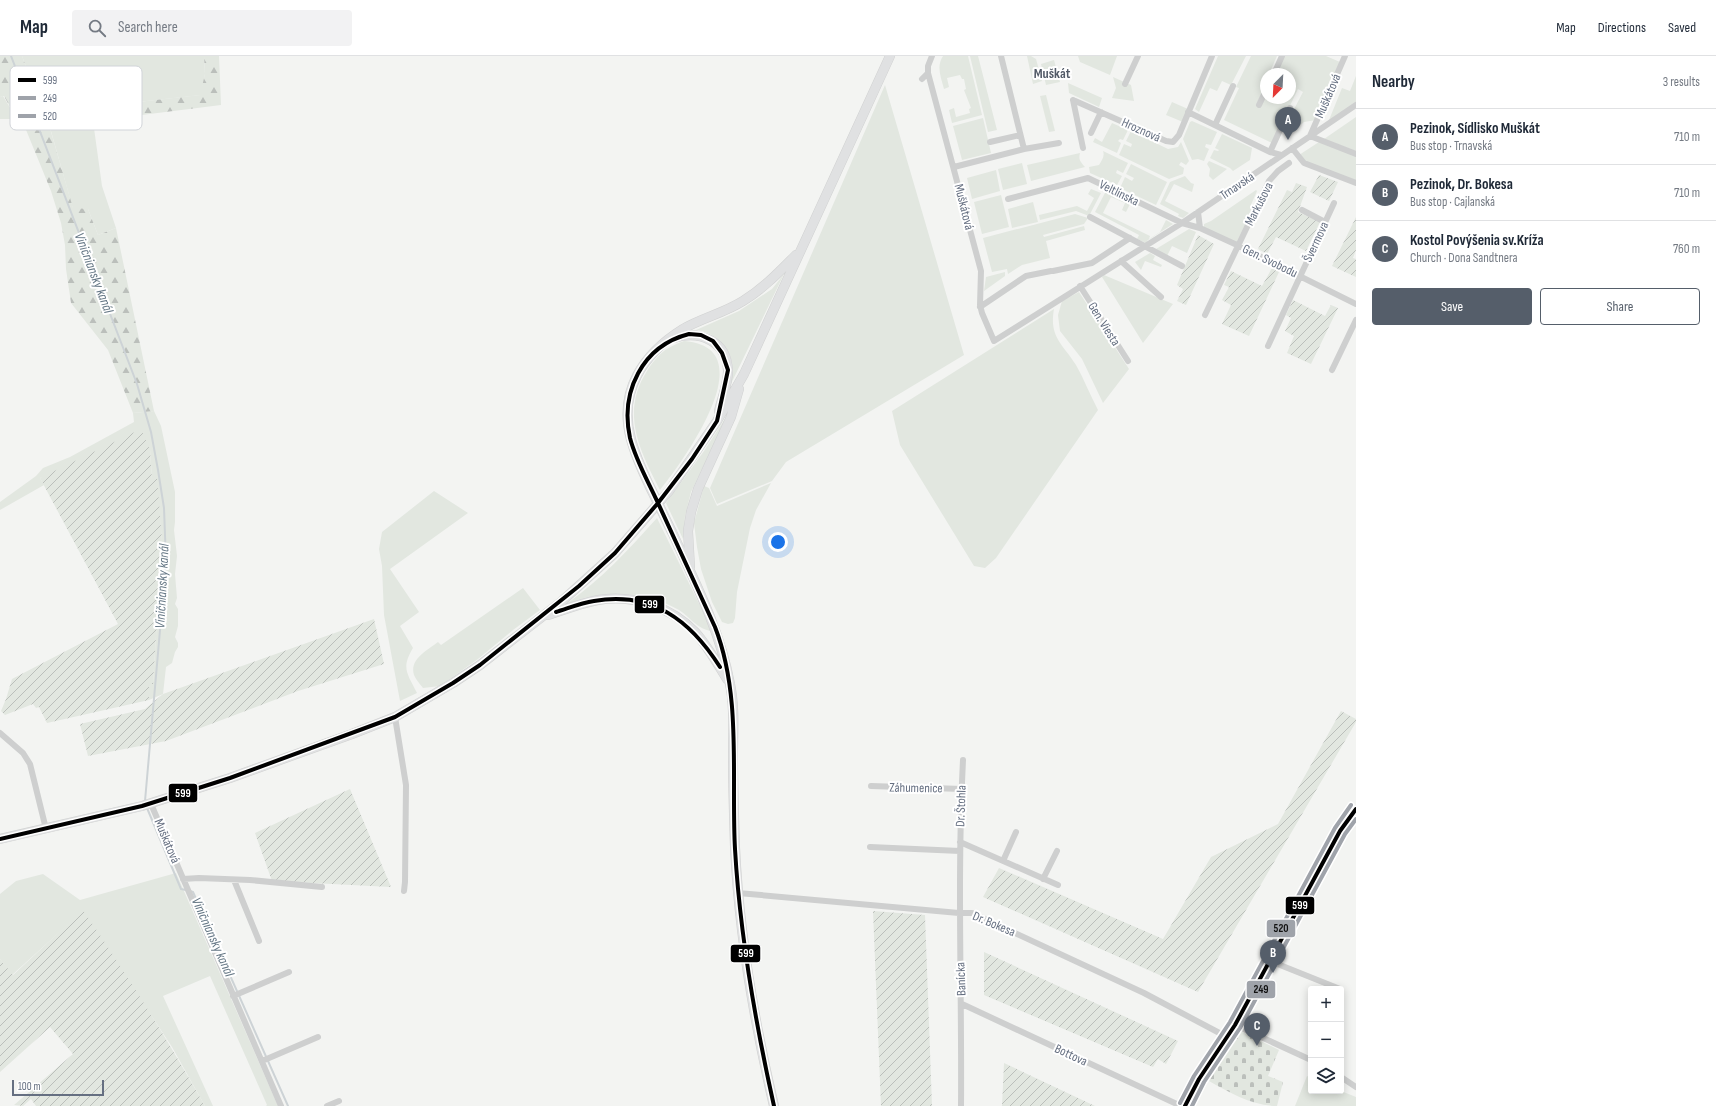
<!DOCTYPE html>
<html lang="en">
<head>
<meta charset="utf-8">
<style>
  :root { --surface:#fff; --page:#f2f2f3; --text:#1f2937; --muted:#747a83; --line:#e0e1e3; --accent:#555e6a }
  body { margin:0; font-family:"Sofia Sans Condensed",sans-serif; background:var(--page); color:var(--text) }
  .controls { position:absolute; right:12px; bottom:12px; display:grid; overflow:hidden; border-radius:4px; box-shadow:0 2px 10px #0003 }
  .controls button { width:36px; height:36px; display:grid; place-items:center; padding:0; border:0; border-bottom:1px solid var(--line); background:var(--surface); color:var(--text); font:20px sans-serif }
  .compass { position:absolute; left:1260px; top:12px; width:36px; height:36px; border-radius:50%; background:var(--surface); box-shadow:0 2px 10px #0003; rotate:204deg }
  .scale { position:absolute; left:12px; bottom:10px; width:92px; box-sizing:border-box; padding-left:4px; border:2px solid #656f81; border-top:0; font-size:11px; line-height:14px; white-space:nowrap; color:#656f81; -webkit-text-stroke:3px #fff; paint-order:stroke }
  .you { position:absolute; left:778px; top:486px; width:14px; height:14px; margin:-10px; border:3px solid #fff; border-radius:50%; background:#1a73e8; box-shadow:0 0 0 6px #1a73e833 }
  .badge { display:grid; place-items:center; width:26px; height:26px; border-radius:50%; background:var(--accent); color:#fff; font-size:13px; font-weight:700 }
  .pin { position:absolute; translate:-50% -33px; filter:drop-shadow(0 1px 2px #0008) }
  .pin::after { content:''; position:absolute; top:21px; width:14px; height:12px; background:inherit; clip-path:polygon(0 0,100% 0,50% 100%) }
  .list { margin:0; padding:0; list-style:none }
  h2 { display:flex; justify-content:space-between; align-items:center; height:52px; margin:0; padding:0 16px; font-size:17px }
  h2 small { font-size:13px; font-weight:400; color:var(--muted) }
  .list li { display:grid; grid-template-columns:26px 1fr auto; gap:12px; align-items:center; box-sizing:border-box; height:56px; padding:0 16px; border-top:1px solid var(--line) }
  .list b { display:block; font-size:15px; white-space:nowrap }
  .list p { margin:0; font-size:13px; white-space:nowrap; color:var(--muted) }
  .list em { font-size:13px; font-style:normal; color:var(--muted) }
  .actions { display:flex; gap:8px; padding:12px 16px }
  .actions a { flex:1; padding:9px 0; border:1px solid var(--accent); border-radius:4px; text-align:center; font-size:14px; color:var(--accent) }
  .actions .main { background:var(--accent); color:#fff }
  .icon { flex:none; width:22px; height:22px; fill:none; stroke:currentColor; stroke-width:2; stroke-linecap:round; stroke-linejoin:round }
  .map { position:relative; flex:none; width:1356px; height:1050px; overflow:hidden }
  header { display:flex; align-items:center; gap:24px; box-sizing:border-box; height:56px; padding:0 20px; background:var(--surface); border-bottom:1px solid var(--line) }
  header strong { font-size:19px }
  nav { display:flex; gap:22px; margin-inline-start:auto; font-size:14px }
  .search { width:280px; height:36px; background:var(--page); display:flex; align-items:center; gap:10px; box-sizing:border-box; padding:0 14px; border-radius:4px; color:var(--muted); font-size:15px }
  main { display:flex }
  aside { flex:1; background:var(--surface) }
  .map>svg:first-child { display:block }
  .green { fill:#e2e7e0 }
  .forest { fill:url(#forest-firs) }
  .cemetery { fill:url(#cemetery-stones) }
  .garden { fill:url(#garden-furrows) }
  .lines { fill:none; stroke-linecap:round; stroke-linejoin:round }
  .stream { stroke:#cdd3d6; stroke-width:2 }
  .secondary-casing { stroke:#d0d1d1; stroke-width:10 }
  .minor { stroke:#cecfcf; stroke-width:6 }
  .secondary { stroke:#e0e1e2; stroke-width:9 }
  .secondary-bridge-casing { stroke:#d0d1d1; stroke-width:10; stroke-linecap:butt }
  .secondary-bridge { stroke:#e0e1e2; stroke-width:9 }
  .bus-1-casing { stroke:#fff; stroke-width:7 }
  .bus-2-casing { stroke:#fff; stroke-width:7 }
  .bus-3-casing { stroke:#fff; stroke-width:7 }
  .bus-1 { stroke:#000; stroke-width:4 }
  .bus-2 { stroke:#9fa3aa; stroke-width:4 }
  .bus-3 { stroke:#9fa3aa; stroke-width:4 }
  .labels { text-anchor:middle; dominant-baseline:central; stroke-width:4; stroke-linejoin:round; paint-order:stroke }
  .street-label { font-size:13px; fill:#656f81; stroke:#fff }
  .neighbourhood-label { font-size:14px; font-weight:bold; fill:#525a67; stroke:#fff }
  .water-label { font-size:14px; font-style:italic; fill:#657785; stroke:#fff }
  .key { fill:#fff; stroke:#d1d4d9; stroke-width:1 }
  .key-label { font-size:11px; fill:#656f81 }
  .line-badge { stroke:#fff; stroke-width:1.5 }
  .badge-label { font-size:11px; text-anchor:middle; font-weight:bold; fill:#fff }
  .pale-badge-label { font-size:11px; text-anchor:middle; font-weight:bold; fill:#111 }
</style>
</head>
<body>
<header>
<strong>Map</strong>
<div class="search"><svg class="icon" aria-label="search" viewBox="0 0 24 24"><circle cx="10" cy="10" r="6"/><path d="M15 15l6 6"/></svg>Search here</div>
<nav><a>Map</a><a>Directions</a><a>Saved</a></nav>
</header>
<main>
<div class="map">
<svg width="1356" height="1050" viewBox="0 0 1356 1050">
  <defs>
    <pattern id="forest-firs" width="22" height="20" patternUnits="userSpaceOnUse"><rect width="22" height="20" fill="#e2e7e0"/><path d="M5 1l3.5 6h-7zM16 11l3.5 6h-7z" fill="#bbbfbb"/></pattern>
    <pattern id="cemetery-stones" width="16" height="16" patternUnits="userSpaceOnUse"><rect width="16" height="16" fill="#e2e7e0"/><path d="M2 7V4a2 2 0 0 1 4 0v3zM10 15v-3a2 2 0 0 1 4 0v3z" fill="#bbbfbb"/></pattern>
    <pattern id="garden-furrows" width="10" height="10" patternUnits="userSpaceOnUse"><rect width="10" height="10" fill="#e2e7e0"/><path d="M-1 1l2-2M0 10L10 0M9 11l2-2" fill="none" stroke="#bbbfbb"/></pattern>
  </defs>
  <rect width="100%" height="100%" fill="#f3f4f2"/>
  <path class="green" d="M22,0h182l1,18 -4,21 -99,11v14l-9,1 9,65 14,42 -18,7 -10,-26h-15l-26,-92 -5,-8z
    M943,0h25l14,59 -30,8 -3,-13 5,-2 2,9 14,-4 -1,-4 2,-1 -7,-18 2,-1 -2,-10h-2l-2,-4 -13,3 2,9 -5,2c-3,-12 -8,-22 -1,-33z
    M970,0h8l19,74 -9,2z
    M1027,0h4l5,3 6,22 -9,3z
    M1078,0h39l-7,19 -30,-13z
    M1218,0h28l-15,29 -9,-4 -5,10 -7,-3 -11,24 -4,-3z
    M1251,0h26l-8,18h-3v8l-10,24 4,1 6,-13v4h24v-24h-15l8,-18h43l14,6 -24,58 -12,2 -14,12 -4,-2 8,-16 -3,-1 12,-23 -5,-3 -26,54 -48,-23 15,-32 -3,-1z
    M1054,4l6,22 -14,3 -5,-21z
    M1356,20v26l-25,18h-2l13,-32 8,3z
    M1113,21l18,8 3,16 -22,-3 4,-10z
    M1068,27l34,15 -3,9 -30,-14z
    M885,29l79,270 -178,107 -14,19 -55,23 -7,-16z
    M1046,39l9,36 -6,1 -9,-36z
    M3,40l12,20 -5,3h-10v-22z
    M1172,46l16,7 -5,13 -17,-7z
    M1356,61v34l-32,-12z
    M983,62l8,35 -29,7 -9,-34z
    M1192,65l25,11 -6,13 -5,-1 -1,3 4,2 -5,12 -6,-2 -6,1 -9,-21 7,-17z
    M1112,67l16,7 -5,10 -3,-1 -2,2 3,2 -4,10 -24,-11 2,-4 7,4z
    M1131,75l37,18 10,-2 3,-5 8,19 -3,4 -5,-3 -2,3 5,3 -1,6 -14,5 -50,-24 5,-11 7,3 1,-3 -6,-3z
    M1222,78l30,14 -2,12 -17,11 -3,-3 -20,-10 4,-8 4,1 1,-1 -4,-2z
    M1319,86l37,14v26l-51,-20 -6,-7z
    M1103,95l25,12 -5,10 -6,-3 -1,3 6,3 -5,9 -27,-12 -1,-6 10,-2c3,-5 6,-9 4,-14z
    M1080,97c-2,7 1,9 5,14l-54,14 -4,-16z
    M1209,105l18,8 -14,11 -4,-4 1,-7 -3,-5z
    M1022,107l5,21 -24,6 -5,-21z
    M1131,108l36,18 -11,23 -36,-17 5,-11 7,4 2,-3 -8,-4z
    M996,114l4,21 -28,8 -5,-21z
    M1185,120l6,7 3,1 -2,8 -18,-8 -9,17 24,12 -6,5 -5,-2 1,-2 -19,-10 10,-22z
    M1091,133l10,4 -12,23 -13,-5 -36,9 -1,-5 38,-9 10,5 7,-13 -6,-4z
    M1256,134l1,1 -7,16 3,2 -17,34 -32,-15v-4l7,-3z
    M1106,135l24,13 -4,8 -4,-2 3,-7 -14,-6 -8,16 47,23 -1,3 11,-7 6,-12 7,4 -25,16 -2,3 -9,-4 2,-4 -44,-23z
    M1001,139l8,32 -27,7 -8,-32z
    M1033,146l5,20 -26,6 -4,-19z
    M1075,158l13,4 -4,6 -41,11 1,2 40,-11 1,4 -39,11 4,17 -28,7 -14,9 -1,-5 -15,3 -9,-34z
    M1189,173l7,3 -9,21 -15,-7 -5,10 -11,-7z
    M1150,197l5,3 -2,4 9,5 -1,2 -16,-6 -4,9 -6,-8z
    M1005,216v4l-21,15 2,-14z
    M784,218l-56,116c2,-9 6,-19 4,-28 -4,-18 -19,-30 -36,-32l43,-19 33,-22z
    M1104,219l69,29 -30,39 -41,-66z
    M1079,236l50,77 -26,34 -21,-44 -22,-28 -2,-16 4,-14z
    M1054,253c-5,28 8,34 22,56 8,14 14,30 22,45l-102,148 -11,10 -11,-2 -74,-121 -8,-34z
    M684,285c82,6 0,119 -24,149 -20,-39 -40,-77 -13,-119 11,-17 18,-23 37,-30z
    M154,355l7,15 14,66v30l-1,8 3,26 -2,18 2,24 -2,6 3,5v17l-3,11 3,6v4l-3,5 -3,11 -6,4 -3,27 -14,6v-17h4l9,-143 -6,-61h-4l-2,-29 -110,28 4,7 -44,25v-8l36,-26 7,-8 27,-11 64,-35 -1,-9z
    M728,358l-37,78 -6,24 -2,23 -17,-36 38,-52z
    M771,427l-15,27 -6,18 -13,64 -2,26 -2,5 -5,1 -6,-2 -10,-20 -11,-33 -4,-22 -3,-24 10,-37 5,2 8,18z
    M434,435l34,22 -78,56 29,43 -19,14 13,22c-12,20 -6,25 4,45l-17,8 -16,-86 -2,-49 -3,-17 3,-17z
    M657,462l51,104 4,9c-14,-1 -22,-14 -33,-21 -35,-20 -76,-21 -113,-6 35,-24 63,-55 91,-86z
    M523,532l17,22 -27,20 -35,29 -38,27 -17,2c-2,-3 -7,-8 -9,-13 -5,-16 14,-25 24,-33l3,3z
    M176,817l102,233h-12l1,-1 -57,-129 -47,20 50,110h-8l-33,-59 -89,-136 -71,64 -12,-16v-65l16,-13 27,-7 37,26z
    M1307,1020l4,2v13h30l15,6v9h-61z"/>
  <path class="forest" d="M0,0h22l20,53 -27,7 -11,-20 -4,1z
    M204,0h15l2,49 -119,15v-14l98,-11 5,-21z
    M47,62l26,90 15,1 10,26 18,-7 38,183 -21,2 -25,-63 -37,-47 -5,-34 -1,-24 -4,-22 -10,-32 -29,-71z"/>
  <path class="cemetery" d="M1240,975l39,19 -11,26 15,6 -6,24c-24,0 -47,-13 -68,-25z"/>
  <path class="garden" d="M1319,119l19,7 -9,19 -19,-9z
    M1296,127l11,4 -9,25 22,10 -14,29 -30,-14 -9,17 -9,-5 29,-59 5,2z
    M1356,161v33l-3,8 3,1v18l-24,-11z
    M1198,179l16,9 -28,61 -9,-4 6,-12 -6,-4z
    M1272,212l7,4 -30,64 -27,-12 9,-19 -9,-5 7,-13 -5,-2 7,-14 31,15z
    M1293,244l32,16 6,-11 7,3 -27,56 -24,-11 7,-17 -9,-5 6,-13 -5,-3z
    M141,373l9,21 2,29 5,-1 5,62 -9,144h-4v16l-102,23 -8,-16 -3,1 -3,-4 -28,11 -4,-4 5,-12 6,-20 106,-55 -78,-146z
    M374,563l10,45 -86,27 -132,50 -78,15 -8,-32 65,-15 18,-15z
    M1341,655l15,8v3l-158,270 -215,-95 16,-29 164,71 48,-82 67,-33z
    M350,733l41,98 -119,-6 -17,-48z
    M83,854c44,64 84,129 122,196h-169l-5,-7 -8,7 -9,-1 59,-51 -23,-27 -50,45v-113l13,16z
    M873,855l52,4 7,191h-51z
    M984,896l194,89 -12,23 -8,-5 -5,8 -169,-72z
    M1004,1007l91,43h-93z"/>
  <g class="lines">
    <path class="stream" d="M11,0l126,328 14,48 7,38 6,38 2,54 -21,239
      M147,752l34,81 5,1
      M190,835l3,1 95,214"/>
    <g class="secondary-casing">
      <path id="secondary" d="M674,282c26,-8 53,3 54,33 0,13 -6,27 -9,40
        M649,429c-7,-15 -14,-30 -18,-46 -13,-48 12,-85 52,-110 19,-11 41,-16 60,-28 21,-13 36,-29 53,-46
        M672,476c23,50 48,98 58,152 5,23 3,48 3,72 0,30 1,60 2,91 4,87 19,174 39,259
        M690,511l-2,-36 3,-19 7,-23 33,-72 8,-28
        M548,559c16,-5 33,-12 50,-15 35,-6 74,7 98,33 12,14 21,30 31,46
        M0,783l142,-33 88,-28 122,-44 43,-17 58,-34 27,-18 81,-63 54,-49 54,-62 48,-70 27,-47 146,-318"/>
    </g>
    <path class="minor" d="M1001,0l23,93
      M1345,0l-35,80 46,18
      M928,17l53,198 -1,34 2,8 12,28 188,-118 174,-118
      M1274,18l8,-18
      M922,23l6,-6v-7l4,-10
      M1125,28l13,-28
      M1073,44l93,41 7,1 6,-7 33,-79
      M1073,44l10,48
      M1259,49l7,-15
      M1188,56l82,40 11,3
      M1215,69l18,-39
      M1091,77l10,-21
      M990,86l30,-7
      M1292,92l12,15 52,20
      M1270,96l20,-44
      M954,111l70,-18 35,-6
      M1008,143l80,-21 94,45 18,5 37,17 119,59
      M1302,154l23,12
      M1198,156l2,16
      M1090,161l92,49
      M1121,205l40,36
      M1053,215l39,-8 38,-25
      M1080,230l48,75
      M980,251l46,-31 25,-5
      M1205,259l64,-134 9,-10 11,-8
      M1268,290l66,-143
      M1332,314l24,-50
      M395,661l11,68 -1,97 -1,9
      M0,677l23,20 7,11 16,65
      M871,730l91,3
      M151,748l130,302
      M960,786l98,43
      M870,791l90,4
      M1003,805l13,-29
      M183,823l16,-1 51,2 72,7
      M1043,823l14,-28
      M234,824l25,61
      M738,837l221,20h13l172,80 83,44
      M1275,907l65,26
      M233,940l56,-24
      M962,948l219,102
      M1235,969l76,35
      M262,1005l56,-24
      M1341,1021l15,10
      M327,1050l12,-5
      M961,1050c1,-115 -4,-230 2,-346
      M1185,1050l14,-27 36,-54 105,-194 16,-22"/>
    <use href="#secondary" class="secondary"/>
    <g class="secondary-bridge-casing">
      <path id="secondary-bridge" d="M649,429l23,47"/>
    </g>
    <use href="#secondary-bridge" class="secondary-bridge"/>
    <g class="bus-1-casing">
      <path id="bus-1" d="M689,278l12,1 12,6 9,12 6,17 -11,51 -25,38 -34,44c-10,-22 -22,-42 -28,-65 -10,-46 12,-92 59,-104z
        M658,447l57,124c27,69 16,150 20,222 5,87 20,172 39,257
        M556,556c13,-4 25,-9 38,-11 58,-10 96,19 126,66
        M0,783l142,-33 88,-28 165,-61 58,-34 27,-18 99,-79 36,-33 43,-50
        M1185,1050l14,-27 36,-54 105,-194 16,-22"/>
    </g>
    <g class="bus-2-casing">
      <path id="bus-2" d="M1192,1050l12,-24 36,-54 105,-194 11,-15"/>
    </g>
    <g class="bus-3-casing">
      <path id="bus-3" d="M1180,1047l14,-27 36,-54 105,-194 16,-23"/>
    </g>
    <use href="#bus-1" class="bus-1"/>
    <use href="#bus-2" class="bus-2"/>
    <use href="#bus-3" class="bus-3"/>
  </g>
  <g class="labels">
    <g class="street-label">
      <text transform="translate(1328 40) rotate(-67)">Muškátová</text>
      <text transform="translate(1141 74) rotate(24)">Hroznová</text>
      <text transform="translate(1237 130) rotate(-34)">Trnavská</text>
      <text transform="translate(1119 137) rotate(26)">Veltlínska</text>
      <text transform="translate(1259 148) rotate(-63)">Markušova</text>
      <text transform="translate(964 151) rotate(76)">Muškátová</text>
      <text transform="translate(1316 186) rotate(-65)">Švermova</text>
      <text transform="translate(1270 205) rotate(26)">Gen. Svobodu</text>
      <text transform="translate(1104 268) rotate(58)">Gen. Viesta</text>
      <text transform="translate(916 732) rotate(1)">Záhumenice</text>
      <text transform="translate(961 750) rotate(-88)">Dr. Štohla</text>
      <text transform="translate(167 785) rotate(67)">Muškátová</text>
      <text transform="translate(994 868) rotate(23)">Dr. Bokesa</text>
      <text transform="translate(961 923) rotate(-92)">Banícka</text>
      <text transform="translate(1071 999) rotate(25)">Bottova</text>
    </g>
    <g class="neighbourhood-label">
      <text x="1052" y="17">Muškát</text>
    </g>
    <g class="water-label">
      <text transform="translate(94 217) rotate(69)">Viničniansky kanál</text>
      <text transform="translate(162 530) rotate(-87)">Viničniansky kanál</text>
      <text transform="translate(213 881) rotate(66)">Viničniansky kanál</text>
    </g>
  </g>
  <rect x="10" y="10" width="132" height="64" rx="6" class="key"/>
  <rect x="18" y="22" width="18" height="4" fill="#000"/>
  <rect x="18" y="40" width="18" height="4" fill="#9fa3aa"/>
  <rect x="18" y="58" width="18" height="4" fill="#9fa3aa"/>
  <g class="key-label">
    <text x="43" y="28">599</text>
    <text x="43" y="46">249</text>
    <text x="43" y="64">520</text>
  </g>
  <g class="line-badge">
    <rect x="634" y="539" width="31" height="19" rx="4" fill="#000"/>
    <rect x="168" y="727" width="30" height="20" rx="4" fill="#000"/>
    <rect x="1285" y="840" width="30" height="19" rx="4" fill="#000"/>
    <rect x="1266" y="863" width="30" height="19" rx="4" fill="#9fa3aa"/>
    <rect x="730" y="888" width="31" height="19" rx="4" fill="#000"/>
    <rect x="1246" y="924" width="30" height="19" rx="4" fill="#9fa3aa"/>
  </g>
  <g class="badge-label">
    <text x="650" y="552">599</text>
    <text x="183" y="741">599</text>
    <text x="1300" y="853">599</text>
    <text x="746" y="901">599</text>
  </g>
  <g class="pale-badge-label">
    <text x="1281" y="876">520</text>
    <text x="1261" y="937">249</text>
  </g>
</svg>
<div class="controls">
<button>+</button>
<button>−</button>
<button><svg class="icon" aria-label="layers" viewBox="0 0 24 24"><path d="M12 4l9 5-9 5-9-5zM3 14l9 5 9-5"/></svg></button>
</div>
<svg class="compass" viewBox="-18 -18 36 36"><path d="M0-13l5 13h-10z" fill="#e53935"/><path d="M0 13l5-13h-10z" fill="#747a83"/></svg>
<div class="scale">100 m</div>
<div class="you"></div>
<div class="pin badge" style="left:1288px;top:84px">A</div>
<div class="pin badge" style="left:1273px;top:917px">B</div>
<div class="pin badge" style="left:1257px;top:990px">C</div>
</div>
<aside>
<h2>Nearby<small>3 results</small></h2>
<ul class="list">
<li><span class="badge">A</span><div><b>Pezinok, Sídlisko Muškát</b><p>Bus stop · Trnavská</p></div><em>710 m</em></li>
<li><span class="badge">B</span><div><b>Pezinok, Dr. Bokesa</b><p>Bus stop · Cajlanská</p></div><em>710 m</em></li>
<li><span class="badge">C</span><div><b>Kostol Povýšenia sv.Kríža</b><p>Church · Dona Sandtnera</p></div><em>760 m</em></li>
</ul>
<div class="actions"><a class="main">Save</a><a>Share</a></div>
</aside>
</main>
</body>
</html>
